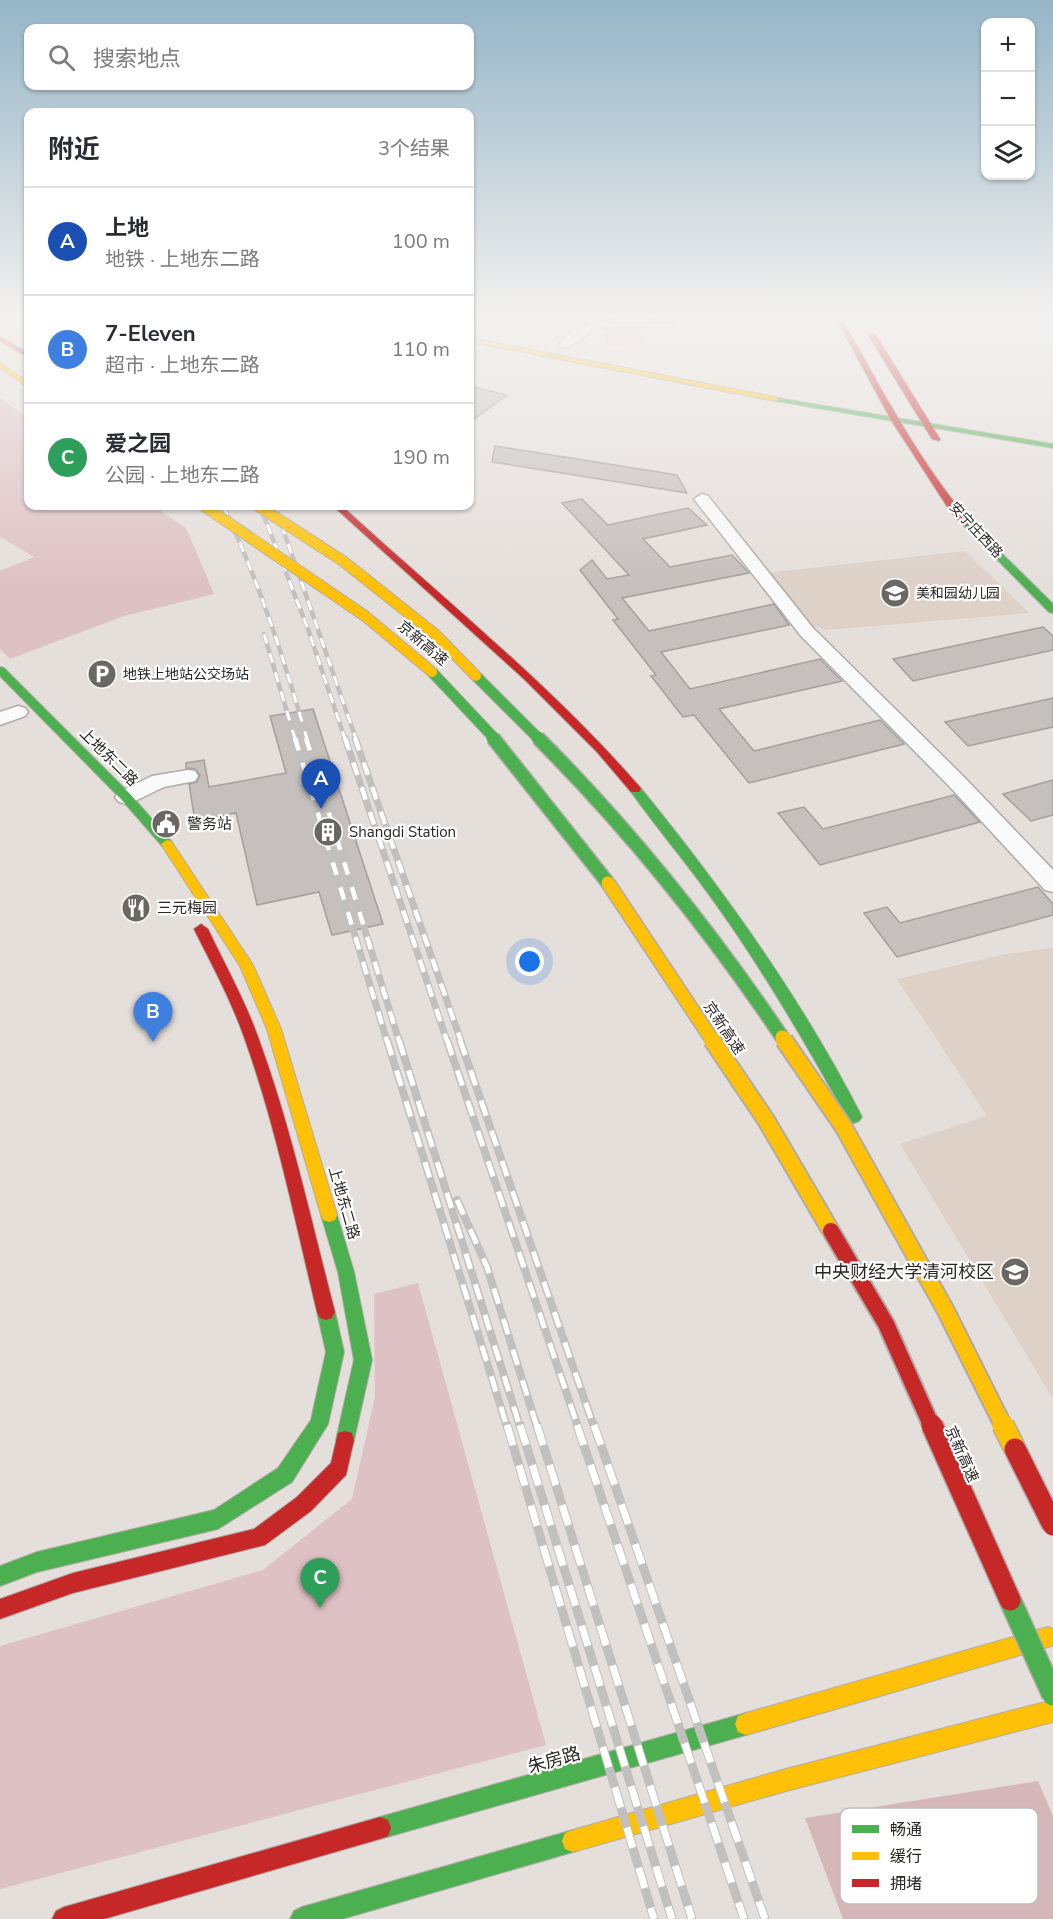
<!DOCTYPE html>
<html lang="zh">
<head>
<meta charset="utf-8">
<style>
  :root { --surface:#fff; --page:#f7f7f7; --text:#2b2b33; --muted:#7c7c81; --line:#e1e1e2; --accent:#6b6763 }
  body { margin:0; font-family:"Nunito Sans","Noto Sans SC",sans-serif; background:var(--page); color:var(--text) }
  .controls { position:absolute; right:18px; top:18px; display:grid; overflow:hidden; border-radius:12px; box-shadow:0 2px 4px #0004 }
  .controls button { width:54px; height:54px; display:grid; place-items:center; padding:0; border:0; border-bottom:2px solid var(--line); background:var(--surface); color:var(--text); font:30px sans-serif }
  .you { position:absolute; left:530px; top:962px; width:21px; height:21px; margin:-15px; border:4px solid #fff; border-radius:50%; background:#1a73e8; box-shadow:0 0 0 9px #1a73e833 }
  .badge { display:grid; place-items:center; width:39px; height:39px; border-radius:50%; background:var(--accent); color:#fff; font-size:20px; font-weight:700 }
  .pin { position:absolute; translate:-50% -50px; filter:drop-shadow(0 2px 3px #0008) }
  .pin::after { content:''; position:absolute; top:32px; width:21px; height:18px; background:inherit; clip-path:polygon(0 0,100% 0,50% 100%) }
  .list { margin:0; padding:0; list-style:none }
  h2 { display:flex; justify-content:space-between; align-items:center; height:78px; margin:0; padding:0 24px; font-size:26px }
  h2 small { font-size:20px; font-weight:400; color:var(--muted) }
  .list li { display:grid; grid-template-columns:39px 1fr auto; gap:18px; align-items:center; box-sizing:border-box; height:108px; padding:0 24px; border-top:2px solid var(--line) }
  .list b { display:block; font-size:22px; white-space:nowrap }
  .list p { margin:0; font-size:20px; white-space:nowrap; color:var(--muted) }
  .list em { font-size:20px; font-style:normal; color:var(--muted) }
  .icon { flex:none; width:33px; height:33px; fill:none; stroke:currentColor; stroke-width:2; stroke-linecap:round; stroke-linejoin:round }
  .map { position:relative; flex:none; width:1053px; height:1919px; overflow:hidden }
  .search { position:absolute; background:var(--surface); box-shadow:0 2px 4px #0004; left:24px; top:24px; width:450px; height:66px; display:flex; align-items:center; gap:15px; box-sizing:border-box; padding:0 21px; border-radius:12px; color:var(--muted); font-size:22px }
  .panel { position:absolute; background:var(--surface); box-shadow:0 2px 4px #0004; left:24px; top:108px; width:450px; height:402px; border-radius:12px }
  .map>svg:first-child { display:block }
  .built { fill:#ddd1c8 }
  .green { fill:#dec1c4 }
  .forest { fill:#d6b7b9 }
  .building { fill:#c5bfbd; stroke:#a49f9d; stroke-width:1.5 }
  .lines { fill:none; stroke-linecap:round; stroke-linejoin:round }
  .street-casing { stroke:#b0aba8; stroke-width:3 }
  .fast-casing { stroke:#b0aba8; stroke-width:2 }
  .slow-casing { stroke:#b0aba8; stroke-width:2 }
  .jam-casing { stroke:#b0aba8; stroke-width:2 }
  .street { fill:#fbfafa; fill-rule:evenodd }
  .fast { fill:#4caf50; fill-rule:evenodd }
  .slow { fill:#ffc107; fill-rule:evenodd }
  .jam { fill:#c62828; fill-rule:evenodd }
  .rail-far3-casing { stroke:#c2c0bf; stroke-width:4.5 }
  .rail-far2-casing { stroke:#c2c0bf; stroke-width:7 }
  .rail-far1-casing { stroke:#c2c0bf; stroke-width:8 }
  .rail-casing { stroke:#c2c0bf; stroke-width:9 }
  .rail-far3 { stroke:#fff; stroke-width:3; stroke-dasharray:10; stroke-linecap:butt }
  .rail-far2 { stroke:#fff; stroke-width:4.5; stroke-dasharray:13; stroke-linecap:butt }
  .rail-far1 { stroke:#fff; stroke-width:5; stroke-dasharray:16; stroke-linecap:butt }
  .rail { stroke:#fff; stroke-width:7; stroke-dasharray:21; stroke-linecap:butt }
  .fast-bridge-far2-casing { stroke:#b0aba8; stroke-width:12; stroke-linecap:butt }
  .fast-bridge-far1-casing { stroke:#b0aba8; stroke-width:16; stroke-linecap:butt }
  .fast-bridge-casing { stroke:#b0aba8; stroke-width:24; stroke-linecap:butt }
  .slow-bridge-far3-casing { stroke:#b0aba8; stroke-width:12; stroke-linecap:butt }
  .slow-bridge-far2-casing { stroke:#b0aba8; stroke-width:16; stroke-linecap:butt }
  .slow-bridge-far1-casing { stroke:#b0aba8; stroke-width:20; stroke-linecap:butt }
  .slow-bridge-casing { stroke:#b0aba8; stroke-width:24; stroke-linecap:butt }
  .jam-bridge-far1-casing { stroke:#b0aba8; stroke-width:20; stroke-linecap:butt }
  .jam-bridge-casing { stroke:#b0aba8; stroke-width:24; stroke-linecap:butt }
  .fast-bridge-far2 { stroke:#4caf50; stroke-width:10 }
  .fast-bridge-far1 { stroke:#4caf50; stroke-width:13 }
  .fast-bridge { stroke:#4caf50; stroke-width:21 }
  .slow-bridge-far3 { stroke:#ffc107; stroke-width:10 }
  .slow-bridge-far2 { stroke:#ffc107; stroke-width:13 }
  .slow-bridge-far1 { stroke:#ffc107; stroke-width:16 }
  .slow-bridge { stroke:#ffc107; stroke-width:21 }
  .jam-bridge-far1 { stroke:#c62828; stroke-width:16 }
  .jam-bridge { stroke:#c62828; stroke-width:21 }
  .labels { text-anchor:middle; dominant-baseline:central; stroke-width:4.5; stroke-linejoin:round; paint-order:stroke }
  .far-street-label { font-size:14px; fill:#2a2623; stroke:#fff }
  .far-poi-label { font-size:14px; fill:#2a2623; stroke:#fff; text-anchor:start }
  .street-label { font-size:15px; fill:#2a2623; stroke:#fff }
  .poi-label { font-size:15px; fill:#2a2623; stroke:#fff; text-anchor:start }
  .near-poi-label { font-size:18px; fill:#2a2623; stroke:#fff; text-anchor:end }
  .near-street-label { font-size:18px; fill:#2a2623; stroke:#fff }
  .key { fill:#fff; stroke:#bfbebd; stroke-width:1.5 }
  .key-label { font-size:16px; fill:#2a2623 }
</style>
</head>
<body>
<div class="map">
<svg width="1053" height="1919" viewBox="0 0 1053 1919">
  <rect width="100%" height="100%" fill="#e5dfdb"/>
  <path class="built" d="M965,551l64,62 -204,17 -18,-6 -41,-51z
    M1053,948v451l-153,-255 87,-28 -90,-137 109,-25z"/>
  <path class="green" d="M904,317h69l7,8 -69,1z
    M980,317h69l4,7 -66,1z
    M637,326l6,18 -36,1 -5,-18z
    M0,398l28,20v88h125l33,22 28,66 -90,22 -114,43 -10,-10v-78l34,-14 -34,-20z
    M418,1283l128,462 -546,144v-243l263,-76 89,-71 23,-102 -1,-103z"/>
  <path class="forest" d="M1038,1781l15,35v103h-210l-38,-101z"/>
  <path class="building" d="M470,386l37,9 -37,27z
    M495,446l182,29 10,18 -195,-31z
    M582,499l26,26 80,-17 19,17 -64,14 27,28 62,-12 17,18 -127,25 27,33 125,-27 15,21 -128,27 29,37 130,-30 22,22 -123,28 35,42 126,-31 24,24 -155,39 -55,-68 -11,2 -32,-41 5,-1 -43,-55 5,-1 -38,-49 12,-10 15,19 22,-4 -67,-72z
    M1043,627l10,9v14l-140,31 -20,-22z
    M1053,698v29l-85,19 -23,-24z
    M313,709l70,215 -51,11 -13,-43 -62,13 -21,-92 -41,8 -6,-37 8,-2 3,-7 -5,-6 -9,-1v-5l18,-3 5,27 77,-14 -16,-57z
    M1053,780v35l-22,6 -28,-27z
    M954,795l26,27 -160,43 -42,-52 26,-6 19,22z
    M1038,887l15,17v11l-156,42 -33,-44 23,-6 13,16z"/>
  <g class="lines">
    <g class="street-casing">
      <path id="street" d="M659,317h12l3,6 -6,4c-21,0 -51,-3 -71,2 -13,3 -23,21 -37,18l-1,-3c25,-30 66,-24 101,-24z
        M702,494l6,2 105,132 151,149 89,93v22l-8,-2 -95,-103 -149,-151 -107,-137z
        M18,706l7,2 3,4 -3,4 -25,9v-13z
        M188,770l7,1 3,5 -3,5 -31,6 -31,15 -7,2 -7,-2 -4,-5 4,-5 33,-16z"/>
    </g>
    <g class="fast-casing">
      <path id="fast" d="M772,397l281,47v4l-278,-47 -4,-2z
        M964,522h6l83,82v9l-4,-1 -85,-86z
        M0,667l4,1 126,126 41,47 2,3 -2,3h-8l-41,-47 -122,-124z
        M635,785l4,1c84,103 163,213 223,331l-3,4 -5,2 -5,-2c-40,-72 -81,-143 -129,-211 -29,-42 -62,-80 -91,-121z
        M329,1208l6,2 2,5 17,57 18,88 -18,80 -2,7 -7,2 -7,-2 -2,-7 18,-80 -16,-88 -17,-57 2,-5z
        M326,1304l6,2 3,6 9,40 -16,72 -36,58 -74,47 -181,43 -37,14v-20l37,-14 177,-42 64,-42 33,-48 15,-68 -9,-40 3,-6z
        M746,1713l8,3 3,8 -3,8 -8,3 -366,104 -8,-3 -3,-8 3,-8 8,-3z
        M573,1830l8,3 3,8 -3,8 -8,3 -231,67h-52l4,-8 8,-4z"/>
    </g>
    <g class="slow-casing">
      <path id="slow" d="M470,338l305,59 4,2 -4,2 -305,-59z
        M0,363l28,19v5l-28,-19z
        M167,840l4,1 82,124 28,64 56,186 -2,5 -6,2 -6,-2 -2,-5 -54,-186 -27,-63 -79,-122z
        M1048,1627l5,2v16l-5,2 -302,88 -8,-3 -3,-8 3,-8 8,-3z
        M1053,1700v22l-267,69 -213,61 -8,-3 -3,-8 3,-8 8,-3 213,-61z"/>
    </g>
    <g class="jam-casing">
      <path id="jam" d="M835,317h6c40,71 78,145 131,207l-2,2h-6l-14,-15 -59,-91z
        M872,333l4,2 64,104 -1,2 -7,-2 -64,-104z
        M0,336l28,17v5l-28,-17z
        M333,506h9c100,92 207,177 297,280l2,3 -2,3h-8l-34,-40 -73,-73z
        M201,924l7,5c17,36 37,71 50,108 33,89 53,184 77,275l-3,6 -6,2 -6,-2 -3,-6c-22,-91 -41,-186 -73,-275 -13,-37 -32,-72 -50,-108z
        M345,1431l7,2 2,7 -8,35 -35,36 -46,34 -192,48 -73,26v-20l73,-26 181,-44 43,-32 34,-34 7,-30z
        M380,1817l8,3 3,8 -3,8 -8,3 -276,80h-52l4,-8 8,-4z"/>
    </g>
    <use href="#street" class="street"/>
    <use href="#fast" class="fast"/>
    <use href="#slow" class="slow"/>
    <use href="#jam" class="jam"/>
    <g class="rail-far3-casing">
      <path id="rail-far3" d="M223,506c36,75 61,153 84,233
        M260,506l48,123 37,110
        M275,506l81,233
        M264,634l31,105"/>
    </g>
    <g class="rail-far2-casing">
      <path id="rail-far2" d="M295,738l92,303
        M306,738l93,303
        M345,738l102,303
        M355,738l106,303"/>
    </g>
    <g class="rail-far1-casing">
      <path id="rail-far1" d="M387,1040l120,387
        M399,1040l121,387
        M447,1040l131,387
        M460,1040l134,387
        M457,1200l30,67 50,160"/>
    </g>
    <g class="rail-casing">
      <path id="rail" d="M507,1425l147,494
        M520,1425l152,494
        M537,1425l155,494
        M577,1425l167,494
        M594,1425l171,494"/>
    </g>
    <use href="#rail-far3" class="rail-far3"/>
    <use href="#rail-far2" class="rail-far2"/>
    <use href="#rail-far1" class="rail-far1"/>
    <use href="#rail" class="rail"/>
    <g class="fast-bridge-far2-casing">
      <path id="fast-bridge-far2" d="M432,672l63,67
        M476,676l63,63"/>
    </g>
    <g class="fast-bridge-far1-casing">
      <path id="fast-bridge-far1" d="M493,738l115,145
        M538,738c91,91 172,192 244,299"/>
    </g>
    <g class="fast-bridge-casing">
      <path id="fast-bridge" d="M1010,1600l43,95"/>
    </g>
    <g class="slow-bridge-far3-casing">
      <path id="slow-bridge-far3" d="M204,506l161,110 67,56
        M258,506l85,55 93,74 40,41"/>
    </g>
    <g class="slow-bridge-far2-casing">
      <path id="slow-bridge-far2" d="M608,883l105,158
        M782,1037l3,4"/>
    </g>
    <g class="slow-bridge-far1-casing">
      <path id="slow-bridge-far1" d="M712,1040l54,80 65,111
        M784,1040l59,86 103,185 58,116"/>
    </g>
    <g class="slow-bridge-casing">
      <path id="slow-bridge" d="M1003,1425l12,24"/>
    </g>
    <g class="jam-bridge-far1-casing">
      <path id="jam-bridge-far1" d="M831,1231l55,93 46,103"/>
    </g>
    <g class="jam-bridge-casing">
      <path id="jam-bridge" d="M932,1425l78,175
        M1015,1449l38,76"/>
    </g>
    <use href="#fast-bridge-far2" class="fast-bridge-far2"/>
    <use href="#fast-bridge-far1" class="fast-bridge-far1"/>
    <use href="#fast-bridge" class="fast-bridge"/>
    <use href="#slow-bridge-far3" class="slow-bridge-far3"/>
    <use href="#slow-bridge-far2" class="slow-bridge-far2"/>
    <use href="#slow-bridge-far1" class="slow-bridge-far1"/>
    <use href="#slow-bridge" class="slow-bridge"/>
    <use href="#jam-bridge-far1" class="jam-bridge-far1"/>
    <use href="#jam-bridge" class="jam-bridge"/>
  </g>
  <linearGradient id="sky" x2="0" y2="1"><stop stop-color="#95b5c7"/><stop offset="0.54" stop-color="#f3f1ef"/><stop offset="1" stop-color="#f3f1ef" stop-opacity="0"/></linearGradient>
  <rect width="1053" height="585" fill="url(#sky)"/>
  <defs>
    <g id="school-disc" transform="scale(1.5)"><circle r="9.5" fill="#6b6763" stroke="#fff"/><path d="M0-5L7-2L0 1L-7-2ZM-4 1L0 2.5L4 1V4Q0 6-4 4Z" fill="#fff"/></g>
    <g id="parking-disc" transform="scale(1.5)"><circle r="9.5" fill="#6b6763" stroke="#fff"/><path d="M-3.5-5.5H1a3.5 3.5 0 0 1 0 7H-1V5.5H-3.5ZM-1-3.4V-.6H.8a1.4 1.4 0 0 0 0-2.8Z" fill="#fff"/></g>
    <g id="civic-disc" transform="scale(1.5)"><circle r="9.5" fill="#6b6763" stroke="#fff"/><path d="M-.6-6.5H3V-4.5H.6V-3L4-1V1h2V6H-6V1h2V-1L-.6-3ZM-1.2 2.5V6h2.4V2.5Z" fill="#fff"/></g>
    <g id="building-disc" transform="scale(1.5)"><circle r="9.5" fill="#6b6763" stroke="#fff"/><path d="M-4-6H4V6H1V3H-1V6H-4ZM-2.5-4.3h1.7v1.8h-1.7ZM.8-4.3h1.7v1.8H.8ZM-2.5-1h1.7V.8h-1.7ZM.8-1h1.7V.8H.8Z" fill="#fff"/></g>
    <g id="restaurant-disc" transform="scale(1.5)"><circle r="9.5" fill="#6b6763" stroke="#fff"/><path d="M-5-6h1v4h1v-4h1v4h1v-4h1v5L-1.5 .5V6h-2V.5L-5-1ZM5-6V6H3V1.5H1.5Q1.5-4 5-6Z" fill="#fff"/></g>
    <g id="university-disc" transform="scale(1.5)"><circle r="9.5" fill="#6b6763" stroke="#fff"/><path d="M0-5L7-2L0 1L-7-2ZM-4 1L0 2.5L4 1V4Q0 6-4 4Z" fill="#fff"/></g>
  </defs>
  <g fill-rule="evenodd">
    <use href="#school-disc" x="895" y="593"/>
    <use href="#parking-disc" x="102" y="674"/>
    <use href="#civic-disc" x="166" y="824"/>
    <use href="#building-disc" x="328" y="832"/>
    <use href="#restaurant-disc" x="136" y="908"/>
    <use href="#university-disc" x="1015" y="1272"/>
  </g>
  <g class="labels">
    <g class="far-street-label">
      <text transform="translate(976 530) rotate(47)">安宁庄西路</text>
    </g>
    <g class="far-poi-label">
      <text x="916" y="593">美和园幼儿园</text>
      <text x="123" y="674">地铁上地站公交场站</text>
    </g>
    <g class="street-label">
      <text transform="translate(423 643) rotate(40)">京新高速</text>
      <text transform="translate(109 757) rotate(45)">上地东二路</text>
      <text transform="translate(724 1028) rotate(56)">京新高速</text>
      <text transform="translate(344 1203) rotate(74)">上地东二路</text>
      <text transform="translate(962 1454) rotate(66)">京新高速</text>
    </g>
    <g class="poi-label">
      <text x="187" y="824">警务站</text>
      <text x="349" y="832">Shangdi Station</text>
      <text x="157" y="908">三元梅园</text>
    </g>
    <g class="near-poi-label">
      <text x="994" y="1272">中央财经大学清河校区</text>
    </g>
    <g class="near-street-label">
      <text transform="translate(554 1760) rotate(-16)">朱房路</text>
    </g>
  </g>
  <rect x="840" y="1808" width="198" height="96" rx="9" class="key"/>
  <rect x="852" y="1825" width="27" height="8" fill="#4caf50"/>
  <rect x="852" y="1852" width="27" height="8" fill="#ffc107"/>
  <rect x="852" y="1879" width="27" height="8" fill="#c62828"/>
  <g class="key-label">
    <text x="890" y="1835">畅通</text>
    <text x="890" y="1862">缓行</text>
    <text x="890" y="1889">拥堵</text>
  </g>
</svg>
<div class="controls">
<button>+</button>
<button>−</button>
<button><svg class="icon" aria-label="layers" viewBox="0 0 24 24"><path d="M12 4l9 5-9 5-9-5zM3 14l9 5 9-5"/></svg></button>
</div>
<div class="you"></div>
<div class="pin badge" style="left:321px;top:809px;background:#1a4fb4">A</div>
<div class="pin badge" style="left:153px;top:1042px;background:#3f7fe0">B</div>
<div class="pin badge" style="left:320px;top:1608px;background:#2e9e5b">C</div>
<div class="search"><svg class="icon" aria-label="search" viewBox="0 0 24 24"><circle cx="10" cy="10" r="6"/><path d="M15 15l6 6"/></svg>搜索地点</div>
<section class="panel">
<h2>附近<small>3个结果</small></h2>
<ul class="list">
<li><span class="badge" style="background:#1a4fb4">A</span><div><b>上地</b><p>地铁 · 上地东二路</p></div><em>100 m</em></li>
<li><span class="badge" style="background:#3f7fe0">B</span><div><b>7-Eleven</b><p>超市 · 上地东二路</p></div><em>110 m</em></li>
<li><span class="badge" style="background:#2e9e5b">C</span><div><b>爱之园</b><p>公园 · 上地东二路</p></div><em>190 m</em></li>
</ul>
</section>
</div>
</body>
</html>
